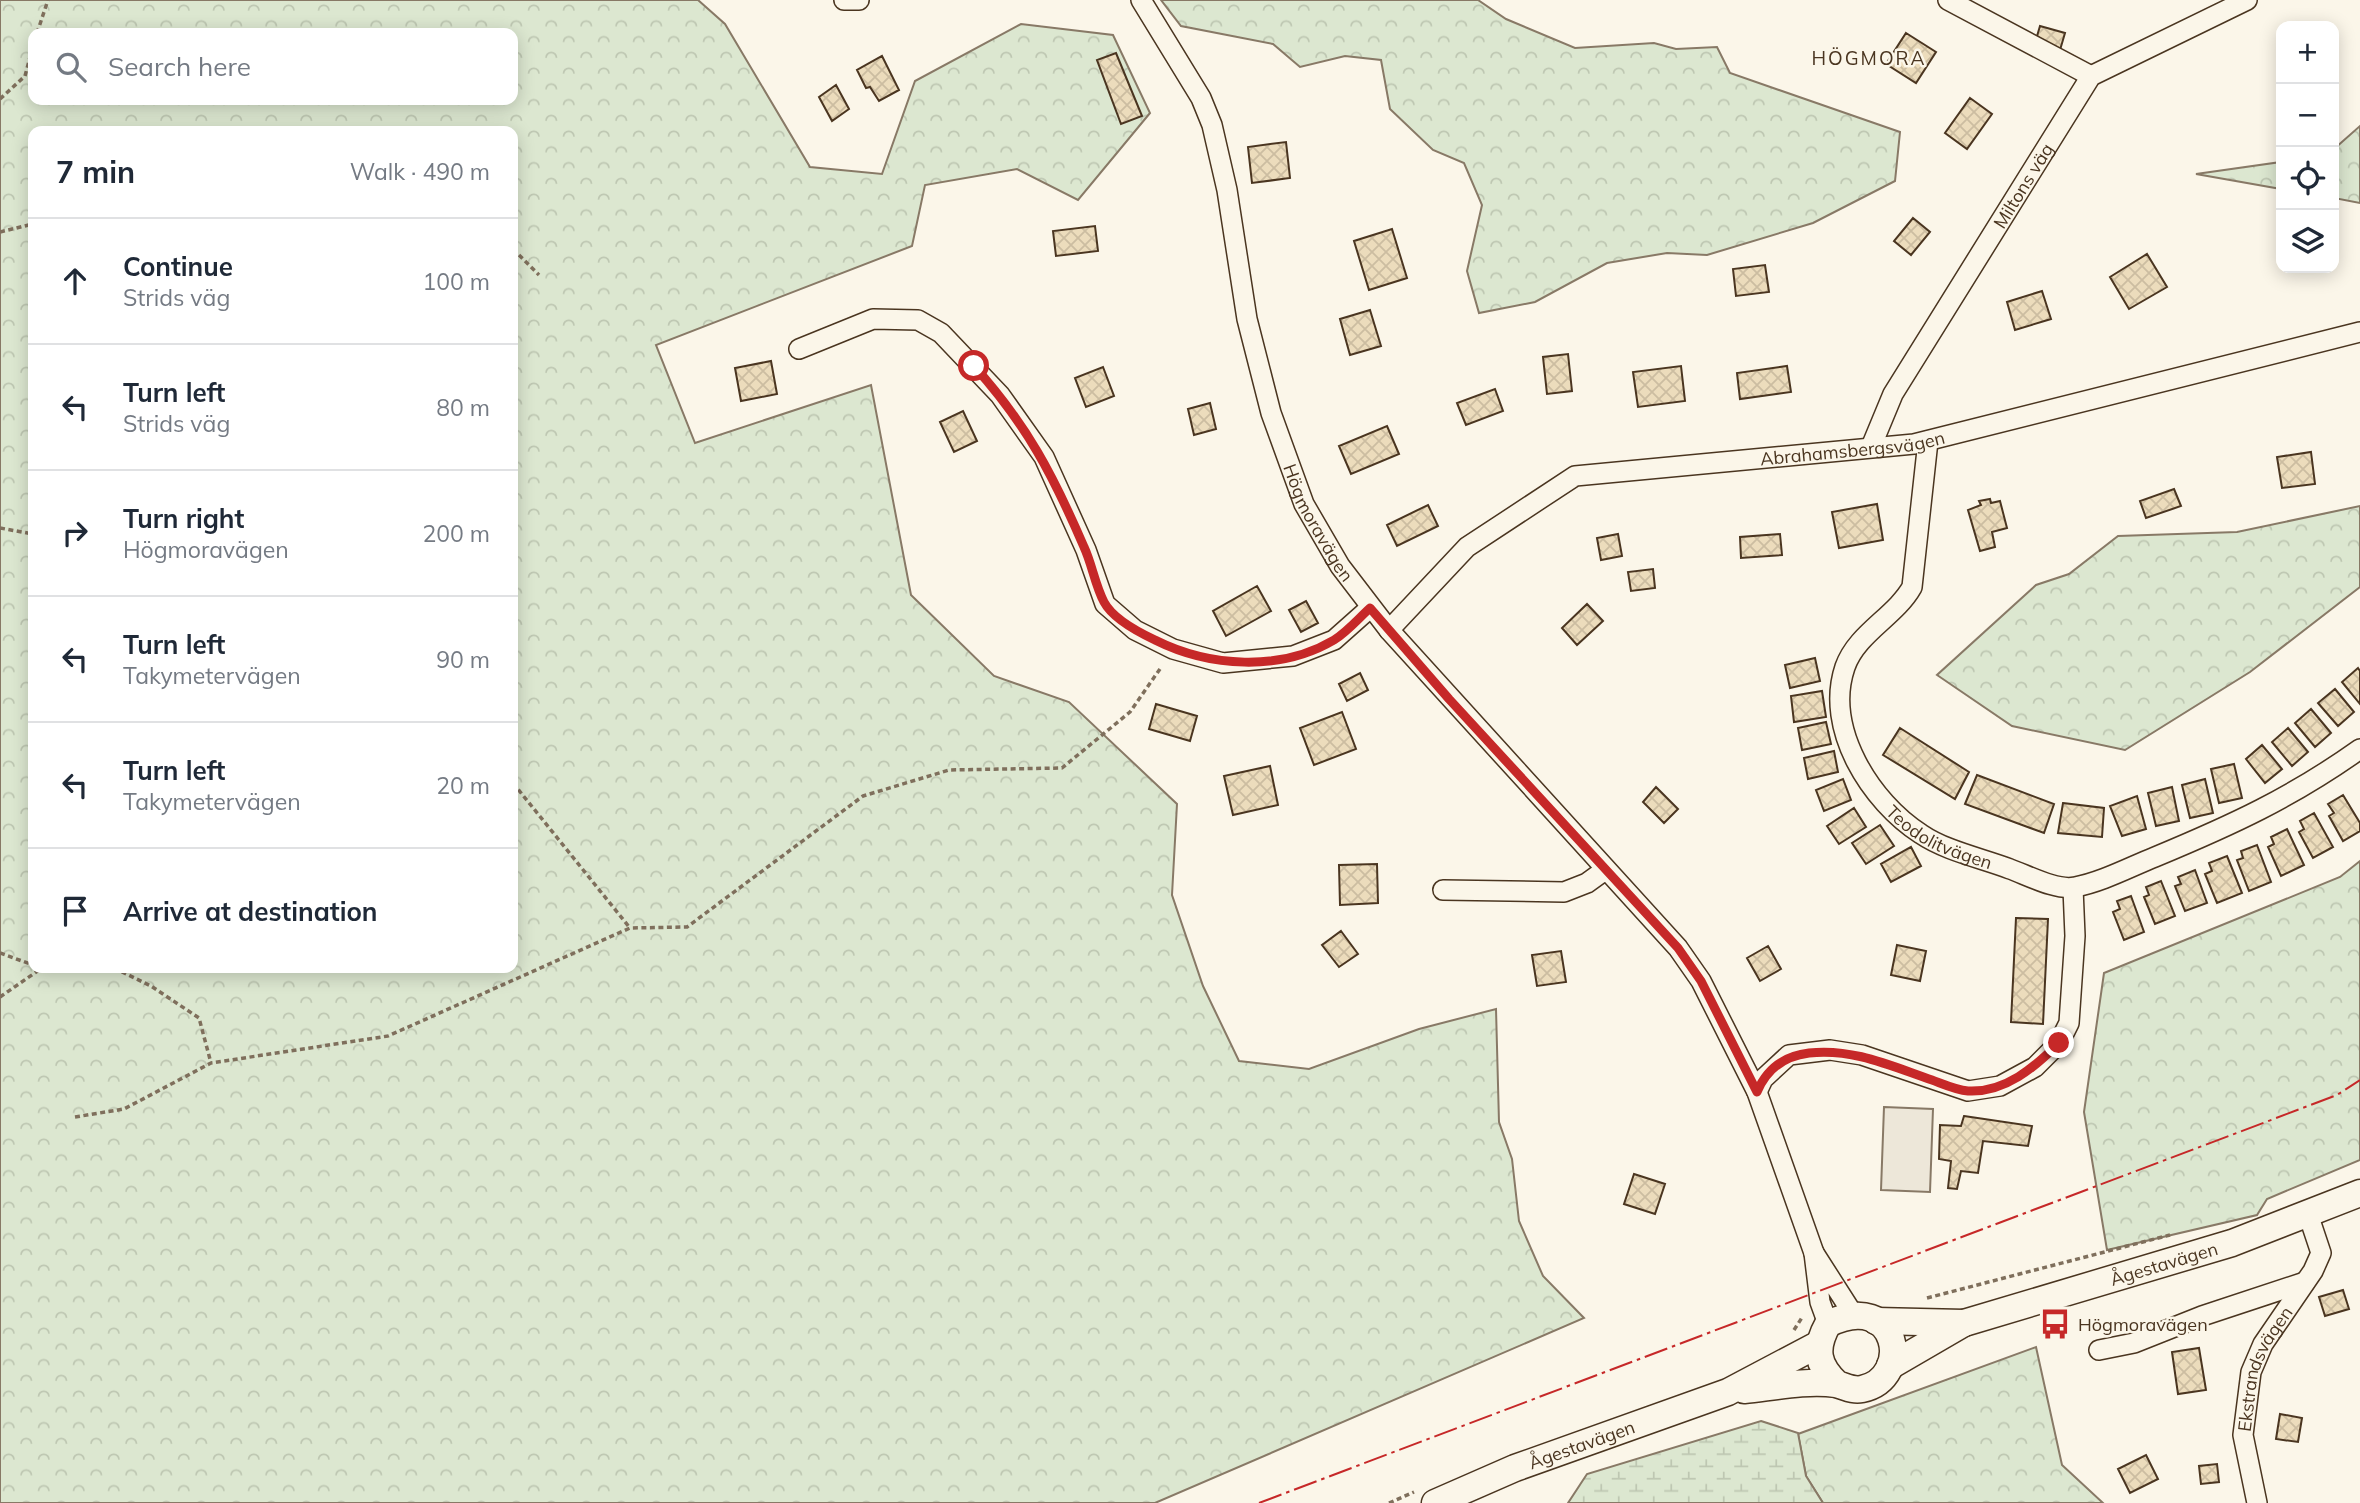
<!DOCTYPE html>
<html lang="en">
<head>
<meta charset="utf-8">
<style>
  :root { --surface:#fff; --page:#f6f6f7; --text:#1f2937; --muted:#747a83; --line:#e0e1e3 }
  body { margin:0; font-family:Mulish,sans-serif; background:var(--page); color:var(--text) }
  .controls { position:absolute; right:21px; top:21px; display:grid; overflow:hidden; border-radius:14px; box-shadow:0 4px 18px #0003 }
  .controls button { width:63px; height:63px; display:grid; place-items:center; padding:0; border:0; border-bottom:2px solid var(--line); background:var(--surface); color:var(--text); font:35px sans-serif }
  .stop { position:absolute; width:21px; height:21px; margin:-16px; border:5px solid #c62828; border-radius:50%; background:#fff }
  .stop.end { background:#c62828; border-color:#fff; box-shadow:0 2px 7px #0008 }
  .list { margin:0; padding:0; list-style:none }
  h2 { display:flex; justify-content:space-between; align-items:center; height:91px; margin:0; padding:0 28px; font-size:30px }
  h2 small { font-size:23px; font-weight:400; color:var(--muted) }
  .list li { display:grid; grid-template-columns:46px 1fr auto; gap:21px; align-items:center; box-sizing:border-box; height:126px; padding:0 28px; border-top:2px solid var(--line) }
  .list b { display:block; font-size:26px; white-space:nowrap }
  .list p { margin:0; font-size:23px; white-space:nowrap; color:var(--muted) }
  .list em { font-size:23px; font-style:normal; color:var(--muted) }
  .icon { flex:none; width:38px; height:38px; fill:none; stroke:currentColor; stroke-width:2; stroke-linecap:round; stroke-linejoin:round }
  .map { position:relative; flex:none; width:2360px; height:1503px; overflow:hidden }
  .search { position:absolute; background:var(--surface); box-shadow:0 4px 18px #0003; left:28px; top:28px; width:490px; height:77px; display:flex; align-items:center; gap:18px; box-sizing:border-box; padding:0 24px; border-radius:14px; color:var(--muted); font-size:26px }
  .panel { position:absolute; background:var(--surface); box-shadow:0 4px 18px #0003; left:28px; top:126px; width:490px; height:847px; border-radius:14px }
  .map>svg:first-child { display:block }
  .forest { fill:url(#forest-crowns); stroke:#887966; stroke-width:2; fill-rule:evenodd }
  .wetland { fill:url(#wetland-marsh); stroke:#887966; stroke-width:2 }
  .parking { fill:#ede7d9; stroke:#887966; stroke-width:2 }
  .building { fill:url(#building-cross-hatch); stroke:#4a3520; stroke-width:2 }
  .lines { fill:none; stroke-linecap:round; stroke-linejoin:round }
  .street-casing { stroke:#4a3520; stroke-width:22 }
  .secondary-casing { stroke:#4a3520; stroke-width:29 }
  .path { stroke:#7f6f5c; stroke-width:3.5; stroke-dasharray:5 3.5; stroke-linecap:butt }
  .street { stroke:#fbf6e9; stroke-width:19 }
  .secondary { stroke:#fbf6e9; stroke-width:26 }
  .power { stroke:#c62828; stroke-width:2; stroke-dasharray:24 5 3.5 5; stroke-linecap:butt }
  .route { stroke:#c62828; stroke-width:9 }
  .labels { text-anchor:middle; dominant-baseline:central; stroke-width:5; stroke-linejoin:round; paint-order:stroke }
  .street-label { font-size:18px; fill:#4a3520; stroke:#fbf6e9 }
  .poi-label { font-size:18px; fill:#4a3520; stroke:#fbf6e9; text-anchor:start }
  .neighbourhood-label { font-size:19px; letter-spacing:2px; fill:#4a3520; stroke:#fbf6e9 }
</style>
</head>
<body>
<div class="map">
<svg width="2360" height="1503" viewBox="0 0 2360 1503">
  <defs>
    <pattern id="forest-crowns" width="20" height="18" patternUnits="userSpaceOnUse" patternTransform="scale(1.75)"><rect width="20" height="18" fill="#dce7d0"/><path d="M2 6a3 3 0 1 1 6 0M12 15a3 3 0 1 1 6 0" fill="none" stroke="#bec7b2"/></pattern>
    <pattern id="wetland-marsh" width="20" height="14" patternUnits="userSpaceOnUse" patternTransform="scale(1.75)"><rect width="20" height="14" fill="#dce7d0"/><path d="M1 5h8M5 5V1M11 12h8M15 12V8" fill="none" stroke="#bec7b2"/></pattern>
    <pattern id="building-cross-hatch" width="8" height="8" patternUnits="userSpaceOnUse" patternTransform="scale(1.75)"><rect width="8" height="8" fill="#ecdcbc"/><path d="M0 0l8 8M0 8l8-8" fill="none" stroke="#ccbda1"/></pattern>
  </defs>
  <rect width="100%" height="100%" fill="#fbf6e9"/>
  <path class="forest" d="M0,0h698l27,24 85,143 72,7 33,-93 106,-57 92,11 37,78 -72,87 -61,-31 -92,16 -13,61 -256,99 39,98 176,-58 40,210 83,81 75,26 108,102 -5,91 31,91 36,75 70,8 110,-40 77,-20 3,113 13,37 7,62 24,55 41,42 -429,185h-1155zM33,33h480v67h-480zM33,131h480v837h-480z
    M1161,0h317l28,19 69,29 79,-5 22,6 41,-2 13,26 170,59 -5,49 -82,42 -106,32 -40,-2 -60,10 -72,39 -56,11 -12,-42 15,-66 -18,-42 -31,-13 -43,-41 -9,-49 -36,-4 -45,11 -27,-23 -92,-18z
    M2360,126v77l-26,-5v-49z
    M2281,162v27l-85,-15z
    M2360,506v81l-110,85 -125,78 -113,-24 -75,-51 99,-90 33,-11 49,-38 119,-4z
    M2360,861v299l-93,39 -10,16 -150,35 -23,-138 20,-139 236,-96z
    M2036,1347l26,118 41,38h-280l-17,-27 -8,-42z"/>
  <path class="wetland" d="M1761,1421l37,12 8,43 17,27h-255l19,-29z"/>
  <path class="parking" d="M1884,1107l49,2 -3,83 -49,-2z"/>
  <path class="building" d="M2040,26l25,7 -5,17 -25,-7z
    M1906,33l30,19 -20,31 -30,-19z
    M1116,53l26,63 -21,8 -24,-64z
    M882,56l17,34 -20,11 -9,-14 -4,1 -9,-18z
    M836,85l13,24 -17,12 -13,-24z
    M1970,98l22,16 -25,35 -22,-16z
    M1286,142l4,36 -38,5 -4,-36z
    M1913,218l17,14 -19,23 -17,-14z
    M1095,226l3,25 -42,5 -3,-25z
    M1392,229l15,49 -38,12 -15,-49z
    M2147,254l20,33 -38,22 -19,-32z
    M1765,265l4,27 -33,4 -3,-27z
    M2042,291l9,28 -36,11 -8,-28z
    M1370,310l11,36 -31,9 -10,-36z
    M1568,354l4,37 -25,3 -4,-37z
    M771,361l6,33 -36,7 -6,-33z
    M1681,366l4,35 -47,6 -5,-35z
    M1787,366l4,26 -51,7 -3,-26z
    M1103,367l11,29 -28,11 -11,-29z
    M1495,389l8,22 -37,14 -9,-22z
    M1210,403l6,26 -22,6 -6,-26z
    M963,411l14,30 -23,11 -14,-30z
    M1387,426l12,28 -48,20 -12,-28z
    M2311,452l4,32 -33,4 -5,-31z
    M2174,489l7,17 -35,12 -6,-17z
    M1990,499l1,4 9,-2 7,27 -15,4 3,15 -15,4 -12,-41 13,-5 -2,-4z
    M1877,504l6,36 -44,8 -7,-36z
    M1428,505l10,21 -41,20 -10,-21z
    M1618,534l4,22 -21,4 -4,-22z
    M1780,534l2,21 -41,3 -1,-21z
    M1653,569l2,19 -24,3 -3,-19z
    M1257,586l14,25 -45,25 -13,-25z
    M1306,601l12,22 -17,9 -12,-22z
    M1587,604l16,17 -26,24 -15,-17z
    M1815,658l5,23 -30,7 -5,-23z
    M2358,668l2,3v33l-18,-22z
    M1360,673l8,17 -21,11 -8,-17z
    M2335,689l19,23 -16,14 -20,-23z
    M1822,691l4,26 -32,5 -3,-26z
    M1156,704l41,12 -7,25 -41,-12z
    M2311,709l20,24 -16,14 -20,-24z
    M1342,712l14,37 -42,16 -14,-37z
    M1826,722l5,22 -29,6 -4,-22z
    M1900,728l69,44 -14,27 -72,-44z
    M2288,728l20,24 -16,14 -20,-24z
    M2262,745l20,24 -17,14 -19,-24z
    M1834,751l4,21 -30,7 -4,-21z
    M2234,764l8,34 -23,5 -8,-34z
    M1270,766l8,39 -45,10 -9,-39z
    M1977,775l77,29 -10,29 -79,-29z
    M1843,779l8,21 -27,11 -8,-21z
    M2205,779l8,34 -23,5 -8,-33z
    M1656,787l22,22 -14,14 -21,-21z
    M2172,787l7,34 -23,5 -8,-33z
    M2343,795l17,28v8l-17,10 -14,-25 5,-3 -6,-9z
    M2137,796l9,33 -24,7 -12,-30z
    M2063,803l41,5 -2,29 -44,-4z
    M1854,808l12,19 -27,17 -12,-18z
    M2314,813l19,34 -20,11 -14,-26 5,-3 -4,-8z
    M1880,825l14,21 -28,18 -14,-21z
    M2287,829l17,36 -23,11 -13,-29 6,-3 -3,-7z
    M2257,845l14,37 -22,9 -12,-31 6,-2 -2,-7z
    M1911,847l10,19 -30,16 -10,-18z
    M2227,856l15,37 -25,10 -12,-29 7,-3 -3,-8z
    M1377,864l1,39 -38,2 -1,-40z
    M2195,870l12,33 -22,8 -10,-25 6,-2 -3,-7z
    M2161,881l14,35 -20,8 -11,-27 5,-2 -3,-8z
    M2131,896l13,36 -20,8 -11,-28 7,-3 -3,-8z
    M2016,918l32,1 -5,105 -32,-2z
    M1341,931l17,23 -19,13 -17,-22z
    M1897,945l29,6 -6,30 -29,-6z
    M1768,946l13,23 -21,12 -13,-23z
    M1561,951l5,31 -29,4 -5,-31z
    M1964,1116l68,10 -4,20 -45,-5 -5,32 -17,-2 -4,18 -9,-1 3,-27 -12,-2 1,-34 21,1z
    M1634,1174l31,10 -10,30 -31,-10z
    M2343,1290l6,19 -24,7 -6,-19z
    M2199,1348l7,42 -28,4 -6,-42z
    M2280,1414l22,4 -4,24 -22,-3z
    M2146,1455l12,24 -28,14 -12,-24z
    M2217,1464l2,18 -18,2 -2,-18z"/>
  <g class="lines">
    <g class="street-casing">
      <g id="street">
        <path d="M844,0h15"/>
        <path id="s1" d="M1141,0l60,98 11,27 15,65 20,129 24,94 33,91 36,62 49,64 289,318 23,33 56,111 57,161"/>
        <path d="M1948,0l143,76"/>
        <path d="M799,349l74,-30 45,1 23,13 59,62 44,62 42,93 19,54 30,26 38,19 50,14 70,-7 41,-16 36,-32"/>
        <path id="s2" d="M1928,441l-16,146c-17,30 -55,46 -67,80 -21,62 26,135 76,167 25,17 60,24 89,35 17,6 47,22 65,18 27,-5 55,-20 80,-30 77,-32 136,-59 205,-108"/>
        <path id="s3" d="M1871,447l22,-53 198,-318 156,-76"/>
        <path id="s4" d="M1389,630l78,-83 108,-71 339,-32 446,-112"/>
        <path d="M1443,890l121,2 23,-9 18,-13"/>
        <path d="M1757,1092l6,-13 26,-24 41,-5 32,5 106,36 32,-5 35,-19 24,-24 10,-20 6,-87 -2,-48"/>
        <path d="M1828,1324l-8,-22 -6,-49 39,61"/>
        <path d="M2099,1350l35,-7 68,-27 103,-34"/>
        <path id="s5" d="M2257,1503l-14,-68 8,-63 12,-28 50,-73 8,-18 -13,-39"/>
      </g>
    </g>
    <g class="secondary-casing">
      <g id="secondary">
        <path d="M1876,1321l88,2"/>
        <path id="s6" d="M1890,1366l74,-43 268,-80 128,-50"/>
        <path d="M1744,1390c29,-3 63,-10 92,-6 9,2 16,7 26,5 52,-11 37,-100 -34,-65 -14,25 -11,41 9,60"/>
        <path id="s7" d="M1435,1503l80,-35 213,-76 91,-48"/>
      </g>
    </g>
    <path class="path" d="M37,33l11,-33
      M0,99l25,-23 8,-30
      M0,232l33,-8
      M513,249l26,26
      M0,528l33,6
      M513,783l117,145
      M0,953l33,12
      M114,968l37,18 48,32 12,45
      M0,997l42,-29
      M75,1117l49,-8 87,-46 177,-27 242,-108 57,-1 176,-131 86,-26 113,-2 68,-56 32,-46
      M1927,1298l243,-63
      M1794,1330l9,-14
      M1389,1503l25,-11"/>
    <use href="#street" class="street"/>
    <use href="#secondary" class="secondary"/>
    <path class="power" d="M1259,1503l1078,-408 23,-15"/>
  </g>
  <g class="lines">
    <path class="route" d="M974,366c53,59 79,109 110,181 8,17 11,38 20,55 9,17 34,30 51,38 54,27 125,32 179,0 13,-8 25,-22 36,-32l79,91 229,249 23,33 56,111c10,-24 27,-36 52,-39 44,-5 82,13 123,27 11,4 24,10 36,11 37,2 67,-24 91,-48"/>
  </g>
  <defs>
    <g id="bus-bare" transform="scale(2.415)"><path d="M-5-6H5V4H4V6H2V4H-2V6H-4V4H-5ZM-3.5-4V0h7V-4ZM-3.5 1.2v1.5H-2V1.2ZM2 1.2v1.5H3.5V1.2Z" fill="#c62828" stroke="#fbf6e9" stroke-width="2.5" paint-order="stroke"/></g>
  </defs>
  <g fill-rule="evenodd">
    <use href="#bus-bare" x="2055" y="1324"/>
  </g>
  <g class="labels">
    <g class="street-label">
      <text stroke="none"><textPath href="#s3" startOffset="303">Miltons väg</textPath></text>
      <text stroke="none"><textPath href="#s4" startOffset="522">Abrahamsbergsvägen</textPath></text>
      <text stroke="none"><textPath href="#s1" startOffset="558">Högmoravägen</textPath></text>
      <text stroke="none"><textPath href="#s2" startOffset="466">Teodolitvägen</textPath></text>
      <text stroke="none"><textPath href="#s6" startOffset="294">Ågestavägen</textPath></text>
      <text stroke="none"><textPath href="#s5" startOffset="140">Ekstrandsvägen</textPath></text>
      <text stroke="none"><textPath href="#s7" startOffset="158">Ågestavägen</textPath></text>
    </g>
    <g class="poi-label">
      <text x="2078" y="1324">Högmoravägen</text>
    </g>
    <g class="neighbourhood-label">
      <text x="1869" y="58">HÖGMORA</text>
    </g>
  </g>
</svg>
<div class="controls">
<button>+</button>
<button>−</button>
<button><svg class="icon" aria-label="locate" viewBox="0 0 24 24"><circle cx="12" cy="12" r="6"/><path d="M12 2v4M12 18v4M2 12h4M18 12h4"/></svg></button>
<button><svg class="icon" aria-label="layers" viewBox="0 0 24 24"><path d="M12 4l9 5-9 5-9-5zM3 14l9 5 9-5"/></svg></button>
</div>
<div class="stop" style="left:974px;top:366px"></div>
<div class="stop end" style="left:2059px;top:1043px"></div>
<div class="search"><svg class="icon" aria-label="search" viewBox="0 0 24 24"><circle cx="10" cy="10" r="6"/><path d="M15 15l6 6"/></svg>Search here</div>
<section class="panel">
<h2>7 min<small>Walk · 490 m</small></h2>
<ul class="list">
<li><svg class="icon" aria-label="ahead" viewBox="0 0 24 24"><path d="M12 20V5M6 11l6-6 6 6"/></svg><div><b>Continue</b><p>Strids väg</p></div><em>100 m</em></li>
<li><svg class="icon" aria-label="left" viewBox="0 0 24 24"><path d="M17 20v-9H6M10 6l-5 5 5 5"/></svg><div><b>Turn left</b><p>Strids väg</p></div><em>80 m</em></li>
<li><svg class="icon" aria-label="right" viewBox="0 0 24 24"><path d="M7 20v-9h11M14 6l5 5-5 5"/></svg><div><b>Turn right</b><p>Högmoravägen</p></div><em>200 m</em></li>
<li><svg class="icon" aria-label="left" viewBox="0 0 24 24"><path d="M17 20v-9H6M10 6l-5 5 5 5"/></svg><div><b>Turn left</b><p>Takymetervägen</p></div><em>90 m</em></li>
<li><svg class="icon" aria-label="left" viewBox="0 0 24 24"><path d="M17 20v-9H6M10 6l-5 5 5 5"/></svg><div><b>Turn left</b><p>Takymetervägen</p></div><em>20 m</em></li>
<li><svg class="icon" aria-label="arrive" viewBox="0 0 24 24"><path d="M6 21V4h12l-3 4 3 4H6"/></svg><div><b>Arrive at destination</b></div></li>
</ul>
</section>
</div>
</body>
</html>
